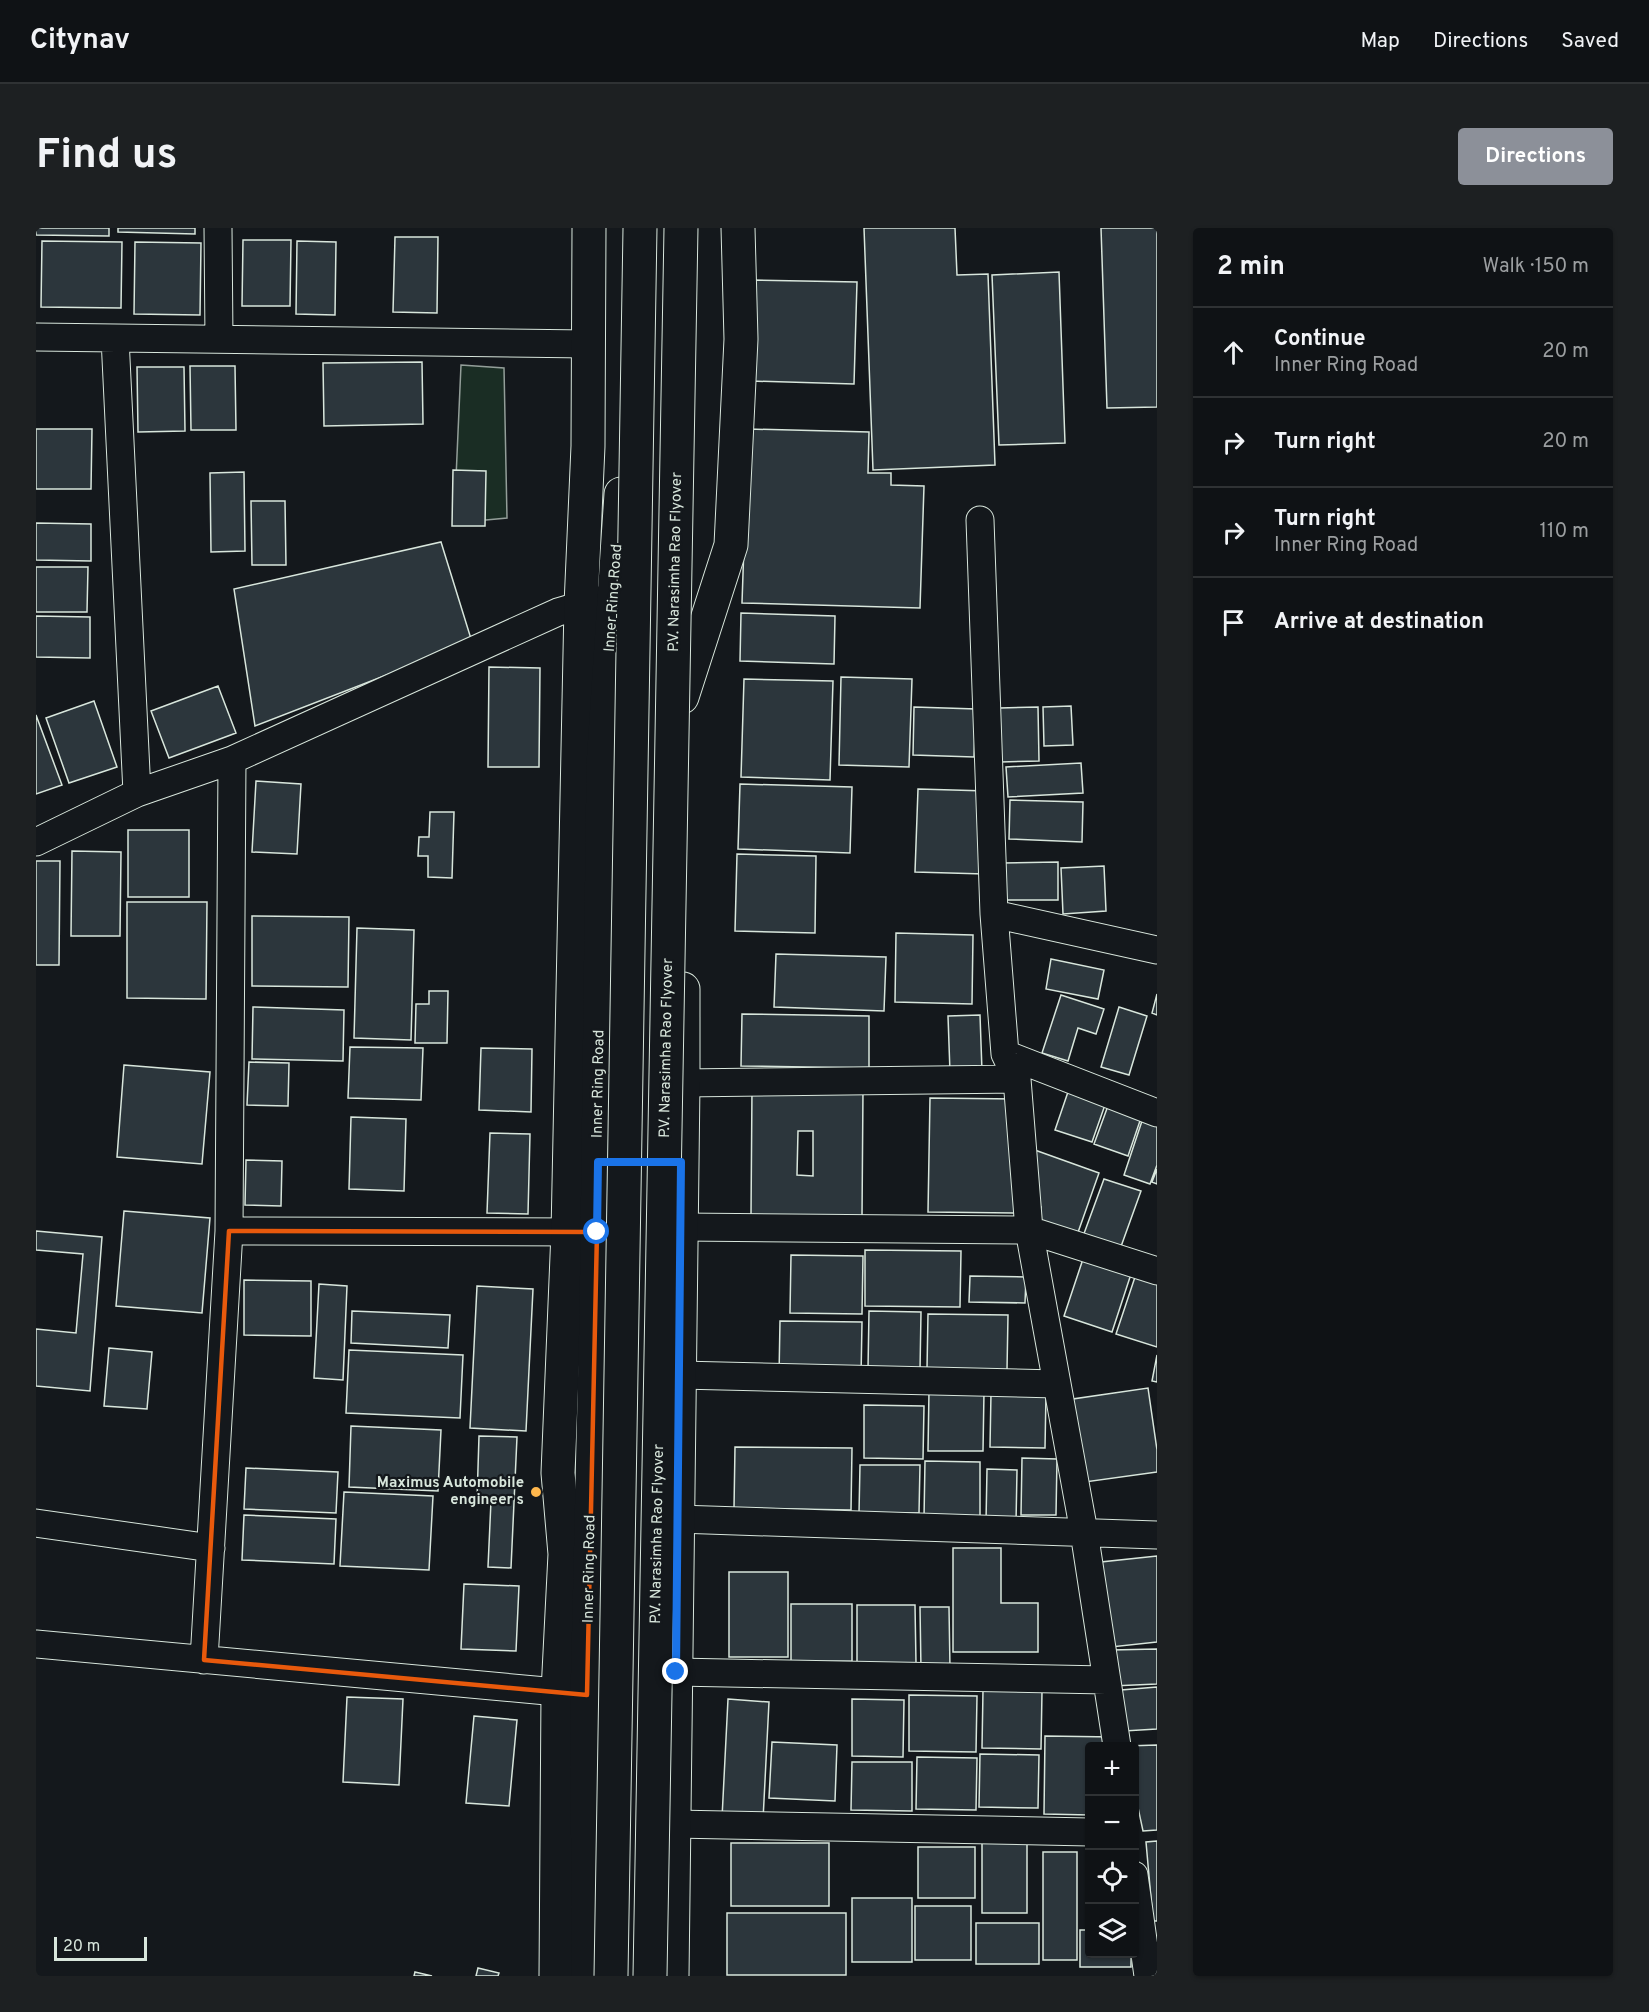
<!DOCTYPE html>
<html lang="en">
<head>
<meta charset="utf-8">
<style>
  :root { --surface:#0f1215; --page:#1d2022; --text:#f1f3f6; --muted:#9b9ea0; --line:#2f3234; --accent:#8c9099 }
  body { margin:0; font-family:Overpass,sans-serif; background:var(--page); color:var(--text) }
  .controls { position:absolute; right:18px; bottom:18px; display:grid; overflow:hidden; border-radius:6px; box-shadow:0 2px 4px #0004 }
  .controls button { width:54px; height:54px; display:grid; place-items:center; padding:0; border:0; border-bottom:2px solid var(--line); background:var(--surface); color:var(--text); font:30px sans-serif }
  .scale { position:absolute; left:18px; bottom:15px; width:93px; box-sizing:border-box; padding-left:6px; border:3px solid #d8e6dc; border-top:0; font-size:16px; line-height:21px; white-space:nowrap; color:#d8e6dc; -webkit-text-stroke:4px #14181c; paint-order:stroke }
  .stop { position:absolute; width:18px; height:18px; margin:-14px; border:4px solid #1a73e8; border-radius:50%; background:#fff }
  .stop.end { background:#1a73e8; border-color:#fff; box-shadow:0 2px 6px #0008 }
  .list { margin:0; padding:0; list-style:none }
  h2 { display:flex; justify-content:space-between; align-items:center; height:78px; margin:0; padding:0 24px; font-size:26px }
  h2 small { font-size:20px; font-weight:400; color:var(--muted) }
  .list li { display:grid; grid-template-columns:39px 1fr auto; gap:18px; align-items:center; box-sizing:border-box; height:90px; padding:0 24px; border-top:2px solid var(--line) }
  .list b { display:block; font-size:22px; white-space:nowrap }
  .list p { margin:0; font-size:20px; white-space:nowrap; color:var(--muted) }
  .list em { font-size:20px; font-style:normal; color:var(--muted) }
  .icon { flex:none; width:33px; height:33px; fill:none; stroke:currentColor; stroke-width:2; stroke-linecap:round; stroke-linejoin:round }
  .map { position:relative; flex:none; width:1121px; height:1748px; overflow:hidden; border-radius:6px }
  header { display:flex; align-items:center; gap:36px; box-sizing:border-box; height:84px; padding:0 30px; background:var(--surface); border-bottom:2px solid var(--line) }
  header strong { font-size:28px }
  nav { display:flex; gap:33px; margin-inline-start:auto; font-size:21px }
  .intro { display:flex; align-items:center; justify-content:space-between; box-sizing:border-box; height:144px; padding:0 36px }
  h1 { margin:0; font-size:42px }
  .button { padding:15px 27px; border-radius:6px; background:var(--accent); color:#fff; font-size:21px; font-weight:700 }
  main { display:flex; gap:36px; padding:0 36px }
  aside { flex:1; background:var(--surface); border-radius:6px; box-shadow:0 2px 4px #0004 }
  .map>svg:first-child { display:block }
  .green { fill:#1a2d24; stroke:#939e99; stroke-width:1.5 }
  .building { fill:#2c363c; stroke:#d8e6dc; stroke-width:1.5; fill-rule:evenodd }
  .lines { fill:none; stroke-linecap:round; stroke-linejoin:round }
  .minor-casing { stroke:#d8e6dc; stroke-width:29 }
  .tertiary-casing { stroke:#d8e6dc; stroke-width:35 }
  .primary-casing { stroke:#d8e6dc; stroke-width:35 }
  .minor { stroke:#14181c; stroke-width:27 }
  .tertiary { stroke:#14181c; stroke-width:33 }
  .primary { stroke:#14181c; stroke-width:33 }
  .motorway-bridge-casing { stroke:#d8e6dc; stroke-width:35; stroke-linecap:butt }
  .motorway-bridge { stroke:#14181c; stroke-width:33 }
  .route { stroke:#1a73e8; stroke-width:8 }
  .marked { fill:none; stroke:#e8590c; stroke-width:4.5; stroke-linejoin:round }
  .poi-dot { fill:#ffb74d; stroke:#14181c; stroke-width:2 }
  .labels { text-anchor:middle; dominant-baseline:central; stroke-width:4.5; stroke-linejoin:round; paint-order:stroke }
  .street-label { font-size:15px; fill:#d8e6dc; stroke:#14181c }
  .poi-label { font-size:15px; font-weight:bold; fill:#d8e6dc; stroke:#14181c; text-anchor:end }
</style>
</head>
<body>
<header>
<strong>Citynav</strong>
<nav><a>Map</a><a>Directions</a><a>Saved</a></nav>
</header>
<div class="intro"><h1>Find us</h1><a class="button">Directions</a></div>
<main>
<div class="map">
<svg width="1121" height="1748" viewBox="0 0 1121 1748">
  <rect width="100%" height="100%" fill="#14181c"/>
  <path class="green" d="M425,137l43,3 3,150 -53,5z"/>
  <path class="building" d="M0,0h73v8l-73,-1z
    M82,0h77v6l-77,-2z
    M828,0h91l2,47 31,-1 7,191 -122,5z
    M1065,0h56v179l-50,1z
    M359,9h43l-1,76 -44,-1z
    M207,12h48l-1,66h-48z
    M6,13l80,1 -1,66 -80,-1z
    M261,13l39,1 -1,73 -39,-1z
    M99,14l66,1 -1,72 -66,-1z
    M1023,44l6,171 -66,2 -7,-170z
    M717,52l104,2 -3,102 -103,-3z
    M386,134l1,62 -99,2 -1,-63z
    M154,138h45l1,64h-45z
    M101,139h47l1,64 -47,1z
    M0,201h56l-1,60h-55z
    M712,201l121,3 -1,41h23v12l33,1 -4,122 -178,-5z
    M417,242l33,1 -1,55h-33z
    M208,244l1,79 -34,1 -1,-79z
    M215,273h34l1,64h-34z
    M0,295l55,1v37l-55,-1z
    M405,314l31,100 -217,84 -21,-137z
    M0,339h52l-1,45h-51z
    M705,385l94,3 -1,48 -94,-3z
    M0,388l54,1v41l-54,-1z
    M453,439l51,1 -1,99h-51z
    M805,449l71,2 -3,88 -70,-2z
    M708,451l89,2 -3,99 -89,-3z
    M182,458l18,47 -67,25 -18,-47z
    M58,473l23,66 -48,16 -23,-65z
    M1035,478l2,39 -29,1 -1,-39z
    M878,479l62,2 -2,48 -61,-2z
    M1002,479l1,54 -38,1 -1,-54z
    M0,487l26,70 -26,9z
    M1045,535l2,30 -75,4 -2,-30z
    M220,553l45,3 -4,70 -45,-2z
    M704,556l112,3 -2,66 -112,-4z
    M882,561l69,2 -3,83 -69,-2z
    M974,572l73,2 -1,40 -73,-3z
    M394,584h24l-2,66 -24,-1v-21h-10l1,-19h10z
    M92,602h61v67h-61z
    M36,623l49,1 -1,84h-49z
    M701,626l79,2 -1,77 -80,-2z
    M0,633h24l-1,104h-23z
    M1022,634v38h-56v-37z
    M1068,638l2,45 -43,3 -2,-46z
    M91,674h80l-1,97 -79,-1z
    M216,688l97,1 -1,70 -96,-1z
    M321,700l57,2 -3,110 -57,-2z
    M860,705l77,2 -1,69 -77,-2z
    M740,726l110,3 -2,54 -110,-4z
    M1015,731l53,11 -6,29 -52,-10z
    M393,763h19l-1,52h-32l1,-39h13z
    M1121,766v21l-5,-2z
    M1025,767l43,14 -8,25 -18,-6 -10,33 -26,-8z
    M217,779l91,3 -1,51 -91,-2z
    M1083,779l28,9 -18,59 -28,-8z
    M706,786l127,2v52l-128,-2z
    M944,787l2,56 -32,1 -2,-56z
    M314,819l73,1 -2,52 -73,-2z
    M445,820l51,1 -1,63 -52,-2z
    M213,834l40,1 -1,43 -41,-1z
    M88,837l86,7 -8,92 -85,-7z
    M716,860l111,1 -1,128 -111,-2zM762,903h15v45l-16,-1z
    M1033,861l37,13 -14,40 -37,-12z
    M894,870l86,1 -2,114 -86,-1z
    M1073,875l33,12 -14,41 -34,-12z
    M1108,887l13,4v46l-7,19 -26,-9z
    M315,889l55,2 -2,72 -55,-2z
    M454,905l40,1 -2,80 -41,-1z
    M996,921l67,24 -23,65 -40,-14 5,-17 -5,-2z
    M210,932l36,1 -1,45 -36,-1z
    M1121,941v15l-5,-2z
    M1068,951l37,12 -22,61 -37,-13z
    M88,983l86,7 -8,95 -86,-7z
    M0,1003l66,6 -12,154 -54,-5v-57l40,4 7,-79 -47,-4z
    M829,1022l96,1 -1,56 -95,-1z
    M1049,1025l48,15 -21,64 -48,-16z
    M755,1027l72,1 -1,58 -72,-1z
    M1102,1040l19,7v72l-41,-13z
    M934,1048l56,1 -1,26 -56,-1z
    M208,1052l67,1v55l-67,-1z
    M283,1056l28,2 -4,94 -29,-2z
    M441,1058l56,3 -7,142 -56,-3z
    M316,1083l98,4 -2,33 -97,-5z
    M833,1083l52,1 -1,58 -52,-1z
    M892,1086l80,1 -1,55 -80,-1z
    M744,1093l82,1 -1,55 -82,-1z
    M73,1120l43,4 -5,57 -43,-3z
    M313,1122l114,5 -3,63 -114,-5z
    M1121,1127v27l-5,-1z
    M1112,1160l9,62v22l-72,10 -12,-83z
    M893,1163l55,1 -1,59h-55z
    M955,1165l55,1 -1,54 -55,-1z
    M828,1177l60,1 -1,53 -59,-1z
    M315,1198l90,4 -3,61 -89,-4z
    M443,1208l38,1 -6,131 -23,-1 3,-66 -14,-1z
    M699,1219l117,1 -1,62 -117,-2z
    M986,1230l35,1 -1,56h-35z
    M889,1233l55,1v57l-56,-1z
    M824,1237h60l-1,48h-60z
    M210,1240l92,4 -2,41 -92,-4z
    M951,1241l30,1 -1,53 -30,-1z
    M308,1264l89,4 -4,74 -89,-4z
    M208,1287l92,4 -2,45 -92,-4z
    M917,1320h48v55h37v49h-85z
    M1121,1328v86l-46,5 -10,-85z
    M693,1344h59v85h-59z
    M428,1356l55,2 -3,65 -55,-2z
    M755,1376h61v57l-61,1z
    M821,1377h58l1,58h-59z
    M884,1379h29l1,62 -29,1z
    M1121,1421v35l-45,2 -1,-36z
    M1121,1459v42l-33,2 -3,-41z
    M947,1462l59,1 -1,58 -59,-1z
    M873,1467l68,1 -1,56 -67,-1z
    M311,1469l56,2 -4,86 -56,-3z
    M692,1471l41,3 -6,118 -41,-2z
    M816,1471l52,1 -1,57 -51,-1z
    M438,1488l43,4 -8,86 -43,-3z
    M1009,1508l69,1v9h-24v69l-46,-1z
    M736,1514l65,3 -2,56 -66,-3z
    M1121,1517v85l-14,1 -9,-42v-43h-8z
    M944,1526l59,1 -1,53 -59,-1z
    M881,1529l60,1 -1,52 -60,-1z
    M816,1534h60v49l-61,-1z
    M1121,1613v80h-4l-7,-79z
    M695,1615h98v63h-98z
    M946,1615h45v70h-45z
    M882,1619h57v51h-57z
    M1007,1624h34v108h-34z
    M816,1670h60v64h-60z
    M879,1678h56v54h-56z
    M691,1685h119v62h-119z
    M940,1695h63v41h-63z
    M1044,1702h10v24h41v13h-51z
    M442,1740l21,5 -1,3h-22z
    M379,1744l17,4h-18z"/>
  <g class="lines">
    <g class="minor-casing">
      <path id="minor" d="M182,0l1,111
        M0,109l552,7
        M79,110l22,455
        M944,292l14,394 11,140 12,25 12,151 55,302 33,214
        M0,614l101,-49 95,-33 326,-148 41,-12
        M958,686l163,36
        M969,826l152,59
        M647,855l334,-4
        M646,999l347,3 128,41
        M193,1003l359,1
        M644,1147l377,9
        M642,1291l479,16
        M0,1295l175,25
        M0,1416l543,50
        M168,1432l25,-429 3,-471
        M640,1444l430,8
        M638,1596l416,8
        M1098,1647l14,101"/>
    </g>
    <g class="tertiary-casing">
      <path id="tertiary" d="M646,469l49,-152 10,-206 -3,-111
        M520,1748l2,-284 7,-138 -7,-81 10,-241 13,-627 7,-159 1,-218"/>
    </g>
    <g class="primary-casing">
      <path id="primary" d="M552,1748l-1,-281 9,-380 7,-551 18,-270
        M636,1748l11,-893v-94"/>
    </g>
    <use href="#minor" class="minor"/>
    <use href="#tertiary" class="tertiary"/>
    <use href="#primary" class="primary"/>
    <g class="motorway-bridge-casing">
      <path id="motorway-bridge" d="M575,1748l29,-1748
        M614,1748l31,-1748"/>
    </g>
    <use href="#motorway-bridge" class="motorway-bridge"/>
  </g>
  <g class="lines">
    <path class="route" d="M561,1004l1,-70h83l-5,510"/>
  </g>
  <path class="marked" d="M193,1003l368,1 -10,463 -383,-35z"/>
  <circle class="poi-dot" cx="500" cy="1264" r="6"/>
  <g class="labels">
    <g class="street-label">
      <text transform="translate(640 334) rotate(-89)">P.V. Narasimha Rao Flyover</text>
      <text transform="translate(578 370) rotate(-86)">Inner Ring Road</text>
      <text transform="translate(631 820) rotate(-89)">P.V. Narasimha Rao Flyover</text>
      <text transform="translate(563 856) rotate(-89)">Inner Ring Road</text>
      <text transform="translate(622 1306) rotate(-89)">P.V. Narasimha Rao Flyover</text>
      <text transform="translate(554 1341) rotate(-89)">Inner Ring Road</text>
    </g>
    <g class="poi-label">
      <text x="488" y="1255">Maximus Automobile<tspan x="488" dy="17">engineer s</tspan></text>
    </g>
  </g>
</svg>
<div class="controls">
<button>+</button>
<button>−</button>
<button><svg class="icon" aria-label="locate" viewBox="0 0 24 24"><circle cx="12" cy="12" r="6"/><path d="M12 2v4M12 18v4M2 12h4M18 12h4"/></svg></button>
<button><svg class="icon" aria-label="layers" viewBox="0 0 24 24"><path d="M12 4l9 5-9 5-9-5zM3 14l9 5 9-5"/></svg></button>
</div>
<div class="scale">20 m</div>
<div class="stop" style="left:561px;top:1004px"></div>
<div class="stop end" style="left:640px;top:1444px"></div>
</div>
<aside>
<h2>2 min<small>Walk · 150 m</small></h2>
<ul class="list">
<li><svg class="icon" aria-label="ahead" viewBox="0 0 24 24"><path d="M12 20V5M6 11l6-6 6 6"/></svg><div><b>Continue</b><p>Inner Ring Road</p></div><em>20 m</em></li>
<li><svg class="icon" aria-label="right" viewBox="0 0 24 24"><path d="M7 20v-9h11M14 6l5 5-5 5"/></svg><div><b>Turn right</b></div><em>20 m</em></li>
<li><svg class="icon" aria-label="right" viewBox="0 0 24 24"><path d="M7 20v-9h11M14 6l5 5-5 5"/></svg><div><b>Turn right</b><p>Inner Ring Road</p></div><em>110 m</em></li>
<li><svg class="icon" aria-label="arrive" viewBox="0 0 24 24"><path d="M6 21V4h12l-3 4 3 4H6"/></svg><div><b>Arrive at destination</b></div></li>
</ul>
</aside>
</main>
</body>
</html>
